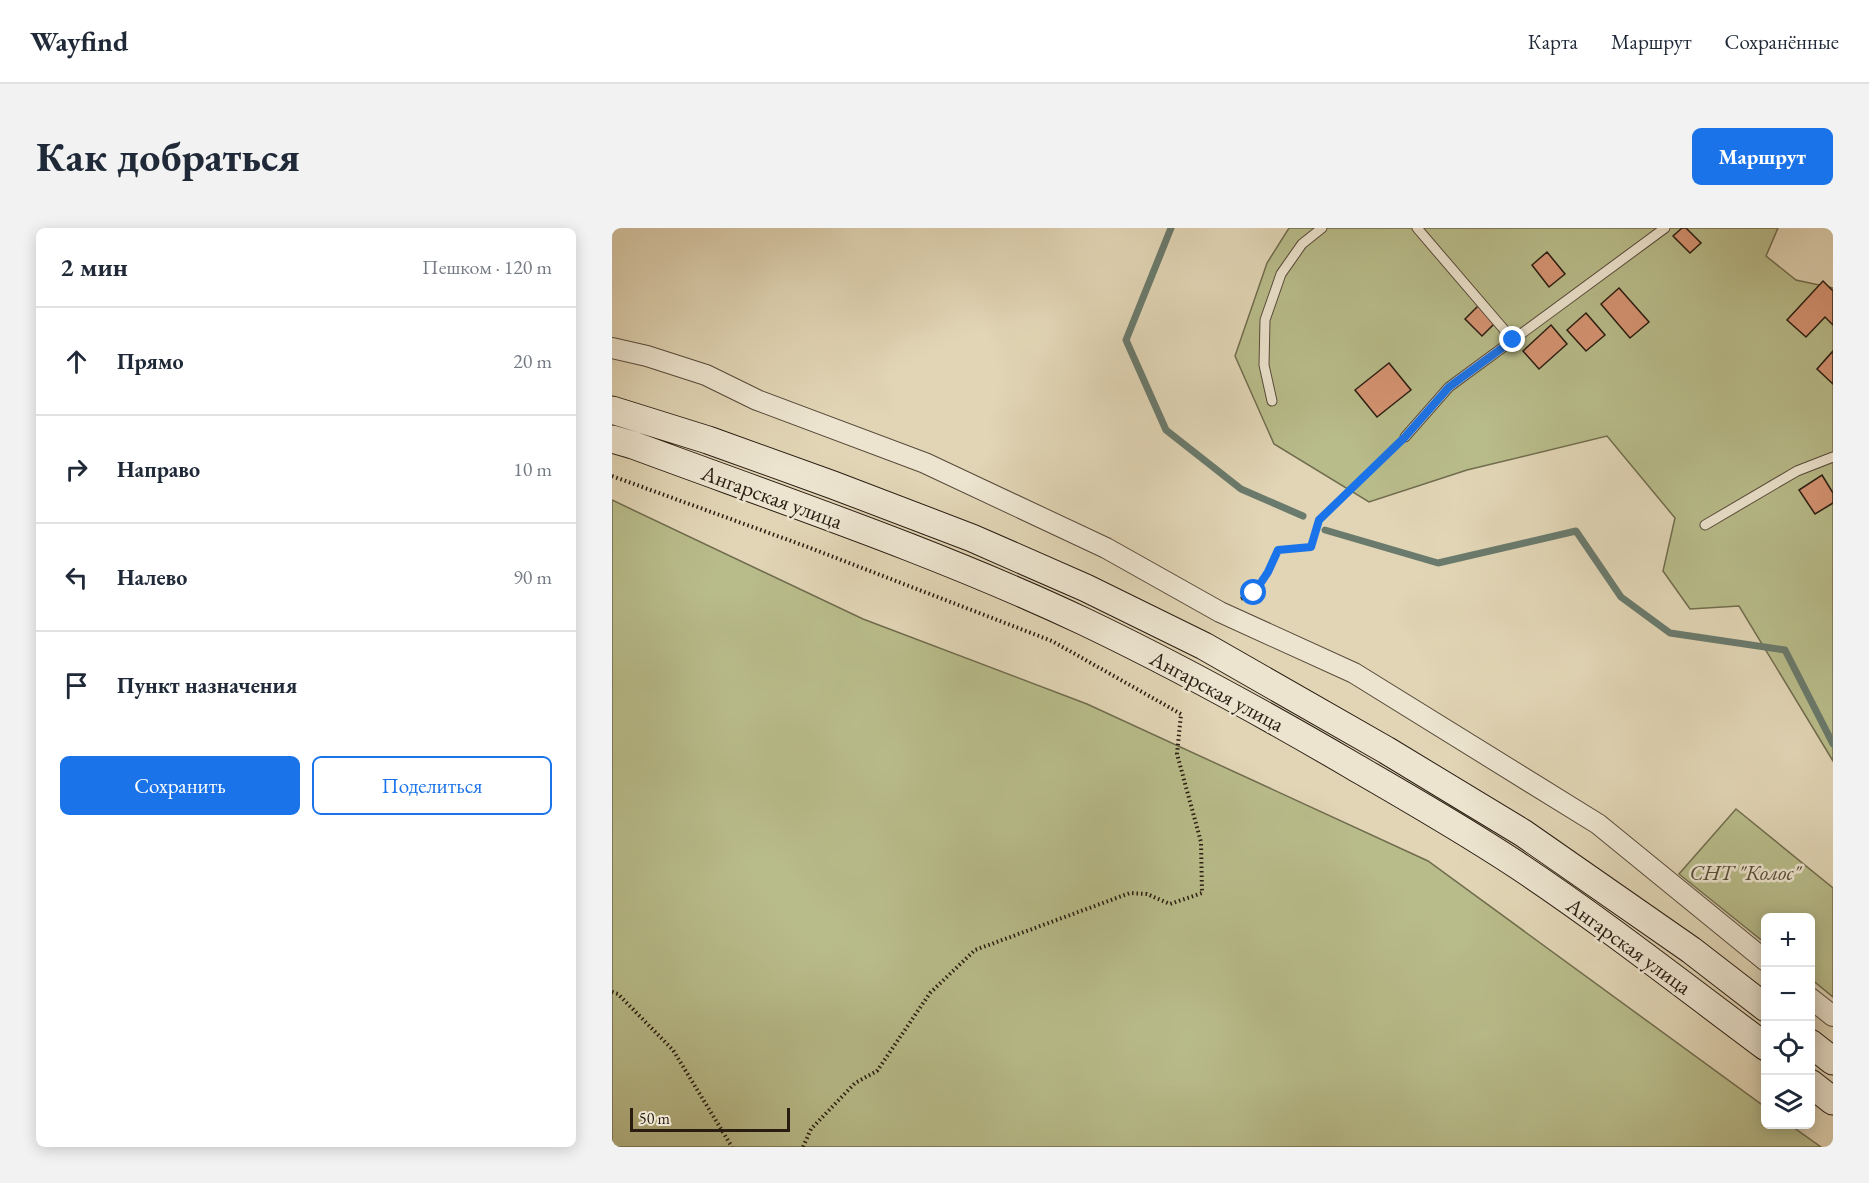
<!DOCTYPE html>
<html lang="ru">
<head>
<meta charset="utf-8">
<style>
  :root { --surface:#fff; --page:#f2f2f3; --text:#1f2937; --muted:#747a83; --line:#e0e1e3; --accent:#1a73e8 }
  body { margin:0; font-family:"EB Garamond",serif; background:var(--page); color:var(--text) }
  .controls { position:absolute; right:18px; bottom:18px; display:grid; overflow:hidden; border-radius:9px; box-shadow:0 3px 15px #0003 }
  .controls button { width:54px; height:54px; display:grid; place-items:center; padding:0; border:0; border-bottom:2px solid var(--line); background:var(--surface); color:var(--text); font:30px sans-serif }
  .scale { position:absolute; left:18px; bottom:15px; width:160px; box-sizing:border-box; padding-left:6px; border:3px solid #291c11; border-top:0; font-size:16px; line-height:21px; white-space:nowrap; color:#291c11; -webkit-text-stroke:4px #ece4cf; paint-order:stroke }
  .stop { position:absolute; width:18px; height:18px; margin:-14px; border:4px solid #1a73e8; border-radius:50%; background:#fff }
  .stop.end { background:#1a73e8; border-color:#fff; box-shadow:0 2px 6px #0008 }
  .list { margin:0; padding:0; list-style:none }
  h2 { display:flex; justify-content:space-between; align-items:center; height:78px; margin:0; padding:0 24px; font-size:26px }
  h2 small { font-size:20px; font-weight:400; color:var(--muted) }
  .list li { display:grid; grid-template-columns:39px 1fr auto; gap:18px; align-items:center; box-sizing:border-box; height:108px; padding:0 24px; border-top:2px solid var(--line) }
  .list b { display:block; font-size:22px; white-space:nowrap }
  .list em { font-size:20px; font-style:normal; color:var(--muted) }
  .actions { display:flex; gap:12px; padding:18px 24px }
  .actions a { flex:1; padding:14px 0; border:2px solid var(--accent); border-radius:9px; text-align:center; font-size:21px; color:var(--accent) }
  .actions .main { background:var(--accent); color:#fff }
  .icon { flex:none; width:33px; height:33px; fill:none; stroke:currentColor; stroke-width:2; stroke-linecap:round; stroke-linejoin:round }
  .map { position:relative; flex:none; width:1221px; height:919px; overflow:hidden; border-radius:9px }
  header { display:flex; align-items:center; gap:36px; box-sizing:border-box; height:84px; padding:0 30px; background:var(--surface); border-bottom:2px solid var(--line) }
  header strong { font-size:28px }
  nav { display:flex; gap:33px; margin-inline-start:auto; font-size:21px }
  .intro { display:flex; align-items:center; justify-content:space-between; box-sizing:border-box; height:144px; padding:0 36px }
  h1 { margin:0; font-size:42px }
  .button { padding:15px 27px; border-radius:9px; background:var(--accent); color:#fff; font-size:21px; font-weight:700 }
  main { display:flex; gap:36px; padding:0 36px }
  aside { flex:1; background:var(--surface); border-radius:9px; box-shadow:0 3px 15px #0003 }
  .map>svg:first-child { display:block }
  .green { fill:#b8bc8a; stroke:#706c4e; stroke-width:1.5 }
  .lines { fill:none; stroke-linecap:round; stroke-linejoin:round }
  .stream { stroke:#6a7a6c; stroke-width:7 }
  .building { fill:#d69473; stroke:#291c11; stroke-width:1.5 }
  .service-casing { stroke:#574a3a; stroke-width:11 }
  .minor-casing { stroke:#574a3a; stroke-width:22 }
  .secondary-casing { stroke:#291c11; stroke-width:29 }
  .path { stroke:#291c11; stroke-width:4; stroke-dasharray:1.5 3; stroke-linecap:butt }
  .service { stroke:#ece4cf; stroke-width:9 }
  .minor { stroke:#ece4cf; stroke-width:20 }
  .secondary { stroke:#ece4cf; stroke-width:27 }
  .route { stroke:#1a73e8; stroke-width:8 }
  .labels { text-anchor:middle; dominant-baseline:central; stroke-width:5; stroke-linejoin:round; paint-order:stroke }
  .street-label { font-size:22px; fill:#291c11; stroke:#ece4cf }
  .park-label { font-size:22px; font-style:italic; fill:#544c35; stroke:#ece4cf }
</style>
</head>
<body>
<header>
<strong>Wayfind</strong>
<nav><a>Карта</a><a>Маршрут</a><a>Сохранённые</a></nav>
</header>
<div class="intro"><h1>Как добраться</h1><a class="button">Маршрут</a></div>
<main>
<aside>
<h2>2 мин<small>Пешком · 120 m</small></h2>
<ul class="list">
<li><svg class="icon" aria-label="ahead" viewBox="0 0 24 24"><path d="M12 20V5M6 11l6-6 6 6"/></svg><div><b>Прямо</b></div><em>20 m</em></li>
<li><svg class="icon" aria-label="right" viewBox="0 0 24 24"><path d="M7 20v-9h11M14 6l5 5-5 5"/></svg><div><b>Направо</b></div><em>10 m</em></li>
<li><svg class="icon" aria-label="left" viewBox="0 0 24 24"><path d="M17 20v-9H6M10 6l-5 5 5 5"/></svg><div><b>Налево</b></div><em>90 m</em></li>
<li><svg class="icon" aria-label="arrive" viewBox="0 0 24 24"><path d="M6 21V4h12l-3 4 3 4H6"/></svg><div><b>Пункт назначения</b></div></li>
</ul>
<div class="actions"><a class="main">Сохранить</a><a>Поделиться</a></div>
</aside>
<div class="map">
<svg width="1221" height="919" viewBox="0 0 1221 919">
  <rect width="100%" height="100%" fill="#e1d5b5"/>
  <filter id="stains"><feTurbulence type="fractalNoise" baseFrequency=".00333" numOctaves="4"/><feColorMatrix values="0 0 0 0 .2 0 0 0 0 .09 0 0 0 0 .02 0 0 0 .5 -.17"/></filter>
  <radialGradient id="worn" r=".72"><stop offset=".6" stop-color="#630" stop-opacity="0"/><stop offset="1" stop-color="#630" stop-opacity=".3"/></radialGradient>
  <path class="green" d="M677,0h489l-12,28 30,24 37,8v473l-94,-155 -49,3 -27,-38 12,-53 -68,-82 -140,34 -98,32 -95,-58 -39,-88 32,-93z
    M0,272l251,119 224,85 341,157 337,246 1,17 24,1 31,22h-1209z
    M1124,581l97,79v109l-22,-18 -1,-61h-44l-1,25 -86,-69z"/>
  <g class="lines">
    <path class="stream" d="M559,0l-45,112 40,90 75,59 62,27
      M713,302l113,33 138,-32 45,66 49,36 115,17 48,94"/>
  </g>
  <path class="building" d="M1070,0h4l15,15 -11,10 -17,-17z
    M935,24l18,22 -16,13 -17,-22z
    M1211,53l10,10v34l-8,-8 -19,20 -19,-17z
    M1007,60l30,34 -19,16 -29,-34z
    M866,78l17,17 -13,13 -17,-17z
    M974,85l19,22 -19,16 -19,-21z
    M939,97l16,19 -28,25 -16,-18z
    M1221,123v33l-16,-15z
    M777,135l22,27 -34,27 -22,-27z
    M1210,247l11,18v10l-18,11 -16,-24z"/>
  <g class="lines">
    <g class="service-casing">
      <path id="service" d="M805,0l96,112
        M660,173l-8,-36 1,-45 16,-46 21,-30 20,-16
        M793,209l44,-50 216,-159
        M1093,297l92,-54 36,-14"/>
    </g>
    <g class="minor-casing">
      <path id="minor" d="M0,120l35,8 59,19 51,25 168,63 181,85 114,64 134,61 244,151 168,137
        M1198,770l23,18"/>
    </g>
    <g class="secondary-casing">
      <path id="secondary" d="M0,182l96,30 125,45 139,53 114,50 118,58 182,104 137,83 168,117 75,58
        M0,211l21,6c151,56 306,108 452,177 92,44 181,93 268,144 57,33 113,65 167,101 84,56 164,119 246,180
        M1198,815l23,18
        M1198,855l23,18"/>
    </g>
    <path class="path" d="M0,248l193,70 247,95 129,73 -4,40 24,88 1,51 -32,11 -23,-10 -17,-1 -155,57 -45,43 -53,78 -22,12 -44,46 -8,18
      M629,371c20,-10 28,-29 37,-49l33,-3 8,-27 76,-73
      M0,764l6,2 55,56 59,97"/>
    <use href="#service" class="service"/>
    <use href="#minor" class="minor"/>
    <use href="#secondary" class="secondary"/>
  </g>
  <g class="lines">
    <path class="route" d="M642,365l14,-21 10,-22 33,-3 8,-27 86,-83 44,-50 64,-47"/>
  </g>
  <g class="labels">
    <g class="street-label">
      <text transform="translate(160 269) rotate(20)">Ангарская улица</text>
      <text transform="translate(605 463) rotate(28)">Ангарская улица</text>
      <text transform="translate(1017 718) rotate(36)">Ангарская улица</text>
    </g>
    <g class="park-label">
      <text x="1133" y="644">СНТ "Колос"</text>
    </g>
  </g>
  <rect width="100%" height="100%" filter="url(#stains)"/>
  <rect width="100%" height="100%" fill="url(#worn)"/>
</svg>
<div class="controls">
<button>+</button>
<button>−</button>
<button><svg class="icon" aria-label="locate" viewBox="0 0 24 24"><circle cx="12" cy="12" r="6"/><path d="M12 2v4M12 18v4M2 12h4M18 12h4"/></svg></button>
<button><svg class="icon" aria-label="layers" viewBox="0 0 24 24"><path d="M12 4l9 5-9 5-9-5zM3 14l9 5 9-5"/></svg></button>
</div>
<div class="scale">50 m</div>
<div class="stop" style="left:642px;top:365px"></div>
<div class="stop end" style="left:901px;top:112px"></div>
</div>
</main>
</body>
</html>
